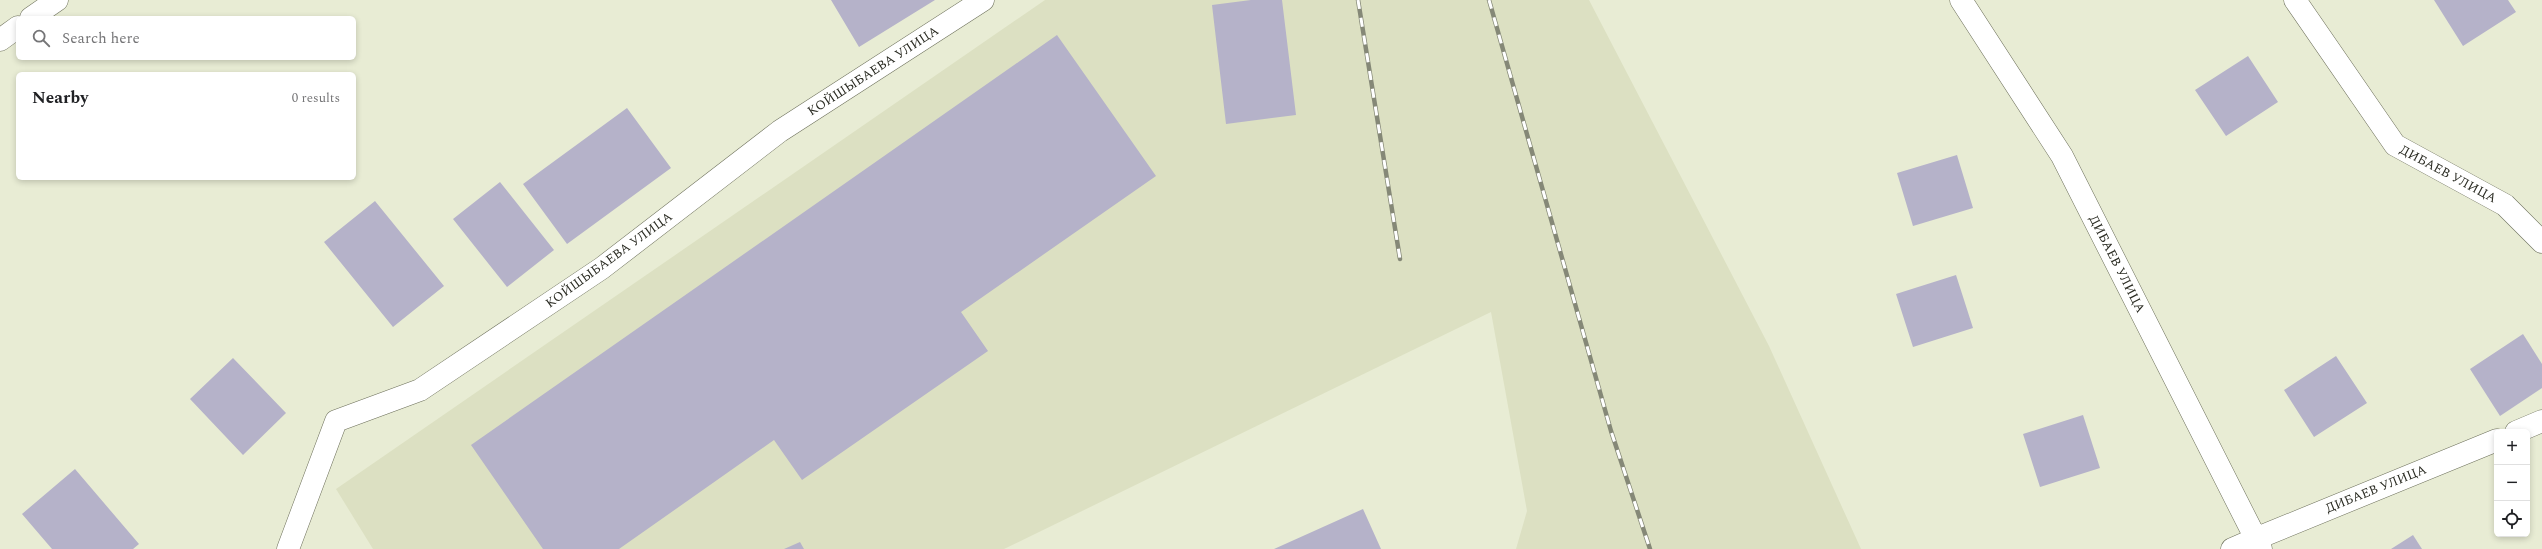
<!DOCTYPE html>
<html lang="en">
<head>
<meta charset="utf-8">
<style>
  :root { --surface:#fff; --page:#f2f2f2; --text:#202124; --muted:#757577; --line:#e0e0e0 }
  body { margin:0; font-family:Spectral,serif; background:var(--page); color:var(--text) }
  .controls { position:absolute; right:12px; bottom:12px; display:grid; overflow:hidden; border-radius:6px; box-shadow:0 2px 6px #0003 }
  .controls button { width:36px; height:36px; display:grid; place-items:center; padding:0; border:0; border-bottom:1px solid var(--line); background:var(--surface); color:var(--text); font:20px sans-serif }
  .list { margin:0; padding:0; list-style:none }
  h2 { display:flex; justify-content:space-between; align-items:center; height:52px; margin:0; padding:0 16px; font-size:17px }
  h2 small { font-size:13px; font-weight:400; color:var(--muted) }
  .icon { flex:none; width:22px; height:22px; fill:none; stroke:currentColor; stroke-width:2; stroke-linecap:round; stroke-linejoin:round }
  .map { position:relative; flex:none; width:2542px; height:549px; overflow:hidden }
  .search { position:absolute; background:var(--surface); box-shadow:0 2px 6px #0003; left:16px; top:16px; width:340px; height:44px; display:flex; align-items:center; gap:10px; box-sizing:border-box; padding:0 14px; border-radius:6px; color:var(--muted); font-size:15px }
  .panel { position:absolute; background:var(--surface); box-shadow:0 2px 6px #0003; left:16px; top:72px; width:340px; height:108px; border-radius:6px }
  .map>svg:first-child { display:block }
  .built { fill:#dce0c2 }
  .building { fill:#b5b2c9 }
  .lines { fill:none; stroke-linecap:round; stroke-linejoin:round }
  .lane-casing { stroke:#6d705b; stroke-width:23 }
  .street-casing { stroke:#6d705b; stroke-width:23 }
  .lane { stroke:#fff; stroke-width:22 }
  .street { stroke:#fff; stroke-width:22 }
  .rail-casing { stroke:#858877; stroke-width:4.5 }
  .rail { stroke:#fff; stroke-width:3; stroke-dasharray:9; stroke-linecap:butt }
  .labels { text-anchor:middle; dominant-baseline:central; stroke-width:4; stroke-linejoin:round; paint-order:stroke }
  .street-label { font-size:13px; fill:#2b2c23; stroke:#fff }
</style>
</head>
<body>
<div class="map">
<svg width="2542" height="549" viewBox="0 0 2542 549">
  <rect width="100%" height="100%" fill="#e8ecd4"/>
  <path class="built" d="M1045,0h544l180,346 92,203h-345l11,-38 -36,-199 -487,237h-631l-37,-60z"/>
  <path class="building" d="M831,0h104l-76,47z
    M1251,0h31l14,115 -70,9 -14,-119z
    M2434,0h74l8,12 -53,34z
    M1057,35l99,141 -195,136 27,39 -186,129 -28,-40 -155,109h-76l-72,-104z
    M2248,56l30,46 -52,34 -31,-46z
    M627,108l44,60 -104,76 -44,-60z
    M1957,155l16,53 -60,18 -16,-53z
    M500,182l54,68 -47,37 -54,-68z
    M375,201l69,85 -51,41 -69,-85z
    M1956,275l17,53 -60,19 -17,-53z
    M2523,334l19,30v24l-42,28 -30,-47z
    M2336,356l31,47 -53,34 -30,-47z
    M233,358l53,55 -43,42 -53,-56z
    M2083,415l17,53 -60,19 -17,-53z
    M75,469l64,75 -6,5h-81l-30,-35z
    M1363,509l18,40h-107z
    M2413,535l9,14h-31z
    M800,542l4,7h-20z"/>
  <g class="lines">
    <g class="lane-casing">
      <path id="lane" d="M2232,549l23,-10"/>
    </g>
    <g class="street-casing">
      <path id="street" d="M1961,0l101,156 199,393
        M2295,0l100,145 110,60 37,37
        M31,18l26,-18
        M0,40l18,-13
        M2516,432l26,-11
        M2255,539l242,-99
        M288,549l48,-128 84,-31 182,-122 178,-137 203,-131"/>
    </g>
    <use href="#lane" class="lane"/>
    <use href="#street" class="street"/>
    <g class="rail-casing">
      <path id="rail" d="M1358,0l42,259
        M1489,0l122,431 39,118"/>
    </g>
    <use href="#rail" class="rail"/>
  </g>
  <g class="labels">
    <g class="street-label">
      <text transform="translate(873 71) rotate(-33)">КОЙШЫБАЕВА УЛИЦА</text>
      <text transform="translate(2448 174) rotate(28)">ДИБАЕВ УЛИЦА</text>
      <text transform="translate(609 260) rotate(-36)">КОЙШЫБАЕВА УЛИЦА</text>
      <text transform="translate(2117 264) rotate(63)">ДИБАЕВ УЛИЦА</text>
      <text transform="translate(2376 489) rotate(-22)">ДИБАЕВ УЛИЦА</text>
    </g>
  </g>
</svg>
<div class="controls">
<button>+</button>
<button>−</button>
<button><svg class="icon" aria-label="locate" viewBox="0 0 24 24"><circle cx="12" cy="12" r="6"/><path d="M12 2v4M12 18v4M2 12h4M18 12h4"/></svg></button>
</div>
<div class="search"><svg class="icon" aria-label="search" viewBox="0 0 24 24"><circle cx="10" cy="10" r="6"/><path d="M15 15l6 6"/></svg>Search here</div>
<section class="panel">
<h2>Nearby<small>0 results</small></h2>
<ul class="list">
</ul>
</section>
</div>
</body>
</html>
